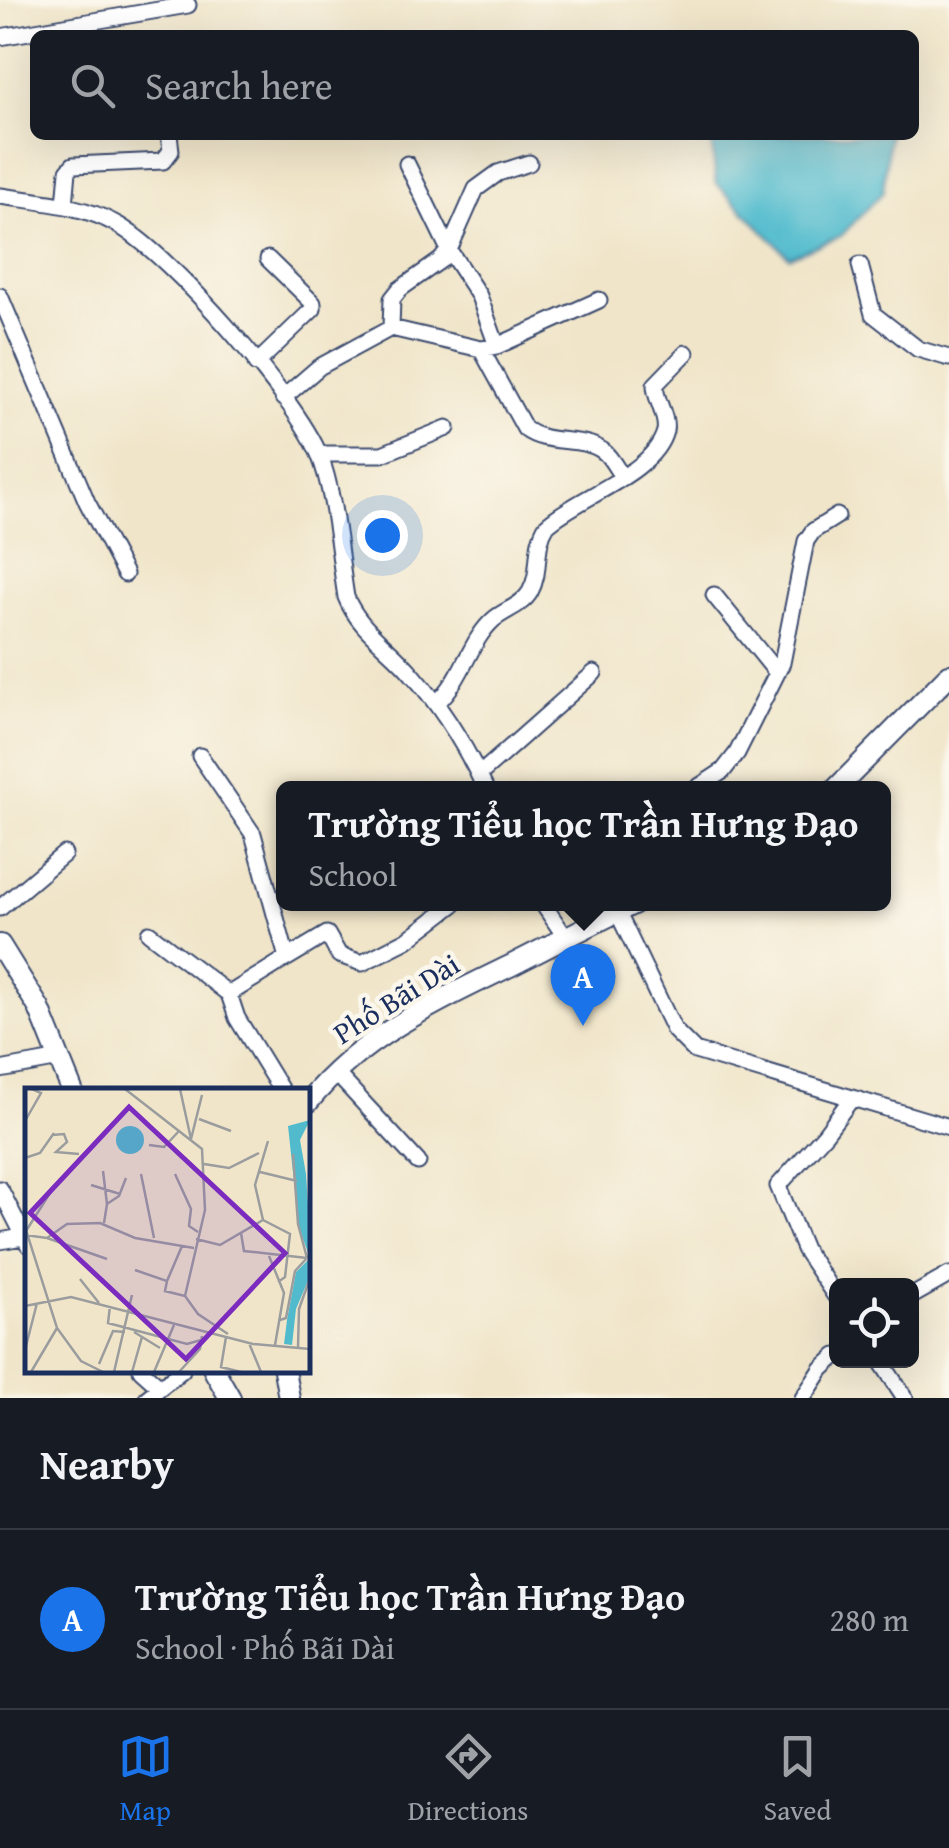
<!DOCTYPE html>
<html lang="en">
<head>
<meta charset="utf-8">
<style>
  :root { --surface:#171b24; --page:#20242c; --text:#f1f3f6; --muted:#9ea1a6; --line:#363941; --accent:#1a73e8 }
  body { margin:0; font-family:"Gentium Book Plus",serif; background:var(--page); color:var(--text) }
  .controls { position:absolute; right:30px; bottom:30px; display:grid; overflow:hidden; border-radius:15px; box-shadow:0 10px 40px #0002 }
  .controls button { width:90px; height:90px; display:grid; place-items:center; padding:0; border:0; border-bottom:2px solid var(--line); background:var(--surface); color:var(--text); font:50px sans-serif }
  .you { position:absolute; left:382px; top:535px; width:35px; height:35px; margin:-25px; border:8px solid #fff; border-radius:50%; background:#1a73e8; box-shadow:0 0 0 15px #1a73e833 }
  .badge { display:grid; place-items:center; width:65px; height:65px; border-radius:50%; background:var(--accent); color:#fff; font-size:32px; font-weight:700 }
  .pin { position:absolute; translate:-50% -82px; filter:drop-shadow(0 2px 5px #0008) }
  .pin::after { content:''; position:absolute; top:52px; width:35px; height:30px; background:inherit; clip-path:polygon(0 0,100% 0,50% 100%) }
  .popup { position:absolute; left:276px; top:781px; width:615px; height:130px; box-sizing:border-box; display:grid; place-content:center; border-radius:15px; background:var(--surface); filter:drop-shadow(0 2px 8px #0005); font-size:32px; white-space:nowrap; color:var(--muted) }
  .popup b { font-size:38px; color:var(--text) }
  .popup::after { content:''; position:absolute; left:50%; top:100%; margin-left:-20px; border:20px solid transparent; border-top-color:var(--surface) }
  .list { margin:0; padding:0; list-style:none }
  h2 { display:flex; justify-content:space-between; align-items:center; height:130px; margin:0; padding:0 40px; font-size:42px }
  h2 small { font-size:32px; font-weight:400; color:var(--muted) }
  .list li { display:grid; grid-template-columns:65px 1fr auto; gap:30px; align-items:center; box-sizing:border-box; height:180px; padding:0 40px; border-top:2px solid var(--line) }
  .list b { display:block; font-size:38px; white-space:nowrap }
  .list p { margin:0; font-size:32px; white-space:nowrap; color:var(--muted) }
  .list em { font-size:32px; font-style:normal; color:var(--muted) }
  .icon { flex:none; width:55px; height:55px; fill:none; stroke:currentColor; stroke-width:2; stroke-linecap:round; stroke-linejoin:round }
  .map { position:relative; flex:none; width:949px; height:1398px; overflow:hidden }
  .search { position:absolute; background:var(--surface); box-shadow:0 10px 40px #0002; left:30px; right:30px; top:30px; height:110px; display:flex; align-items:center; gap:25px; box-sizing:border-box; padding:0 35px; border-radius:15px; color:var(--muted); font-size:38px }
  .sheet { height:310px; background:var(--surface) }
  nav { display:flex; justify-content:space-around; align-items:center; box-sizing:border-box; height:140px; border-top:2px solid var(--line); background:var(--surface); font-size:28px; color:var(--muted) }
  nav a { display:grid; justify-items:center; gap:5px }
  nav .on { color:var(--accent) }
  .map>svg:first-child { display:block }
  .water { fill:#51bbcd; stroke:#367596; stroke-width:2.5 }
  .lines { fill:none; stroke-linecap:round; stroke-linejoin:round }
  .street-casing { stroke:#3b4a6e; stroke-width:19 }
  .secondary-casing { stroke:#3b4a6e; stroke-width:24 }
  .street { stroke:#fff; stroke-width:15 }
  .secondary { stroke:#fff; stroke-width:20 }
  .labels { text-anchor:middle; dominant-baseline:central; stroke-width:9; stroke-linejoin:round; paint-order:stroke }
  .street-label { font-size:30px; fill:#1b2f5e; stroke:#fbf7ec }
  .inset-road { fill:none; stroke:#9b9c9e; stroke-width:2.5 }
  .view { fill:#7b2cbf; fill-opacity:0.15; stroke:#7b2cbf; stroke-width:5 }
  .inset-edge { fill:none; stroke:#1b2f5e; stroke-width:5 }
</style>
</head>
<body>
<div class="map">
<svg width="949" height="1398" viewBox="0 0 949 1398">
  <rect width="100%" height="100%" fill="#fbf7ec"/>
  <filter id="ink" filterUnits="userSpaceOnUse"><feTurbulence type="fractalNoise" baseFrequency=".01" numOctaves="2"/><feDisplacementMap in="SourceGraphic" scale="20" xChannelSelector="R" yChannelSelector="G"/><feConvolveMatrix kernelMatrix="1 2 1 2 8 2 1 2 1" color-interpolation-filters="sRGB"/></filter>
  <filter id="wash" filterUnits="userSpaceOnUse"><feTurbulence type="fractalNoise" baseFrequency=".0048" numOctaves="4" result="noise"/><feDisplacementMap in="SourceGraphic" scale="40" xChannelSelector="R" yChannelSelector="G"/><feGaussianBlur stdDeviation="2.25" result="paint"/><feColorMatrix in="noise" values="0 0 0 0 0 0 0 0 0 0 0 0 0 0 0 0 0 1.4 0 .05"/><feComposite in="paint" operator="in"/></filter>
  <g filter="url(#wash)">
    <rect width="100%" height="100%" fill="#f0e5c9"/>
    <path class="water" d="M711,135h178l-6,57 -42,44 -52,21 -73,-74z"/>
  </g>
  <g filter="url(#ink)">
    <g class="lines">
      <g class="street-casing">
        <path id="street" d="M0,37l188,-32
          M407,164l42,86 30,46 18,50
          M0,196c40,6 82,8 118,29 54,31 177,172 201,229 16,39 20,101 27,143 13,33 45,51 67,78 30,34 53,72 72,113
          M65,205l3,-34 5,-6 90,-4 8,-10 -2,-16
          M860,265l13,49 45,35 31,9
          M0,296l87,206 38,72
          M391,328l1,-29 8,-10 41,-29 8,-10 27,-61 22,-16 31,-10
          M481,349l44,80c22,17 56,6 78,22 8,6 13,17 19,26
          M256,364l57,-55v-6l-45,-44
          M283,398l36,-31 72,-39 90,21 16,-3 102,-46
          M319,454h63l65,-26
          M714,595l63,78
          M437,703c27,-26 32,-61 56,-83 11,-10 29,-14 37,-28 12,-21 3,-46 17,-67 30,-28 107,-51 118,-94 3,-15 -10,-31 -10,-46l31,-32
          M200,756l53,78 34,124 -58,36 8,24 44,72
          M479,775l115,-102
          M697,788l26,-17 14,-18 45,-90 24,-122 7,-10 24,-15
          M543,904l23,34
          M0,908l64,-54
          M617,911l57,119 21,21 254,76
          M149,933l80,61
          M287,958l40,-24 12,21 23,8 45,-23 47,-36
          M0,1070l60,-11
          M335,1072l83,90
          M0,1189l28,55
          M0,1241l28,-5
          M912,1296l37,-21
          M836,1297l-32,-48 -26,-63 47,-52 27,-36
          M880,1360l25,38
          M141,1370l19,17
          M147,1398l35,-28
          M803,1398l19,-29 14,-13"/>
      </g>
      <g class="secondary-casing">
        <path id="secondary" d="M837,788l112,-113
          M0,945l39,63 33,82
          M308,1102c53,-65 128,-100 202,-136 41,-21 82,-42 123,-62
          M214,1370l16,28
          M284,1370l5,28"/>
      </g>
      <use href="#street" class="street"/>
      <use href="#secondary" class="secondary"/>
    </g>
  </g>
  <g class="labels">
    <g class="street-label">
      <text transform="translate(396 998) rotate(-32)">Phố Bãi Dài</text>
    </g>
  </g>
  <g transform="translate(25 1088)">
    <rect width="285" height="285" fill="#f0e5c9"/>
    <path d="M285,32l-10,20 6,34 4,60v42l-14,33 -4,36 -8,-1 3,-24 9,-48 14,-14 -11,-30 -11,-102zM91 52a14 14 0 1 1 28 0a14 14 0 1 1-28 0Z" fill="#51bbcd"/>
    <path class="inset-road" d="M100,1l77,60 3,61 -20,86 13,18 30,20M155,1l11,50M174,31l32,12M0,33l16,-28 -9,-4M285,44v97M27,47l12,-1 3,8 -11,10 23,2M166,51l11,-44M124,57l15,2 15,-16M268,66l5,70 9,34M0,70l15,-5 14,-20M179,76l25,4 30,-15M78,83l4,33M235,84l37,9M116,86l13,64M150,86l16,35 -2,17 9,6M66,97l29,9M238,132l27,14 -5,43 -7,5M79,135l3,-19 12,-8 7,-18M0,139l32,101 24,33 22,11M1,143l24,-38M216,145l3,18 63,7M0,147l22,3 20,-14 33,-1 35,15 59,10M22,150l60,21M171,151l24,6 43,-25 -8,-35 13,-44M244,168l15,37 -9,52M110,182l32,11 -2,10 20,5M55,191l19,24M142,193l15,-35M0,218l46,-9 182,47 57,5M85,218l-2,17 79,21 14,-4M255,232l6,-2 9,-47 12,-13M109,244l26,16M201,249l-5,30 20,5M224,255l12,29M273,260l1,-39 11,-31M0,262l12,-47M74,276l14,-33 12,1M6,284l26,-44M89,284l18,-77M107,284l10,-35M129,284l20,-47M154,284l21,-23 2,-13"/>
    <path class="view" d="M104,19l156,146 -99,106 -156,-146z"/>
    <rect width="285" height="285" class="inset-edge"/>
  </g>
</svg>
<div class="controls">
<button><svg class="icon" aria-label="locate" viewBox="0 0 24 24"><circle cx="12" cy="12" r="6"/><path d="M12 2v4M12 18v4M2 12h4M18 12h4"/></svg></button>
</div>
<div class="you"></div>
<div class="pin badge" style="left:583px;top:1026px">A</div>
<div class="popup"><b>Trường Tiểu học Trần Hưng Đạo</b>School</div>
<div class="search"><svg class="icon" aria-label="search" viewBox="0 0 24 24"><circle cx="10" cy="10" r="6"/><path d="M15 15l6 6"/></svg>Search here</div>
</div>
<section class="sheet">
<h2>Nearby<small></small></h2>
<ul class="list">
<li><span class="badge">A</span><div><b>Trường Tiểu học Trần Hưng Đạo</b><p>School · Phố Bãi Dài</p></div><em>280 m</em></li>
</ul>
</section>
<nav>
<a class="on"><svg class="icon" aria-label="map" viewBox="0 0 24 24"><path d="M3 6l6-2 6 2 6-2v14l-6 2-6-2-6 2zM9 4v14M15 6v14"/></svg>Map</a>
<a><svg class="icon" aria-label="directions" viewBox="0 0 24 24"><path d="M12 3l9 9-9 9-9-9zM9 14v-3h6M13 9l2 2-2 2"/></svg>Directions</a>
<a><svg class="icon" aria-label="saved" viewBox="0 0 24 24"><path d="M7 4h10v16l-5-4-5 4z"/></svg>Saved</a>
</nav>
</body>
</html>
